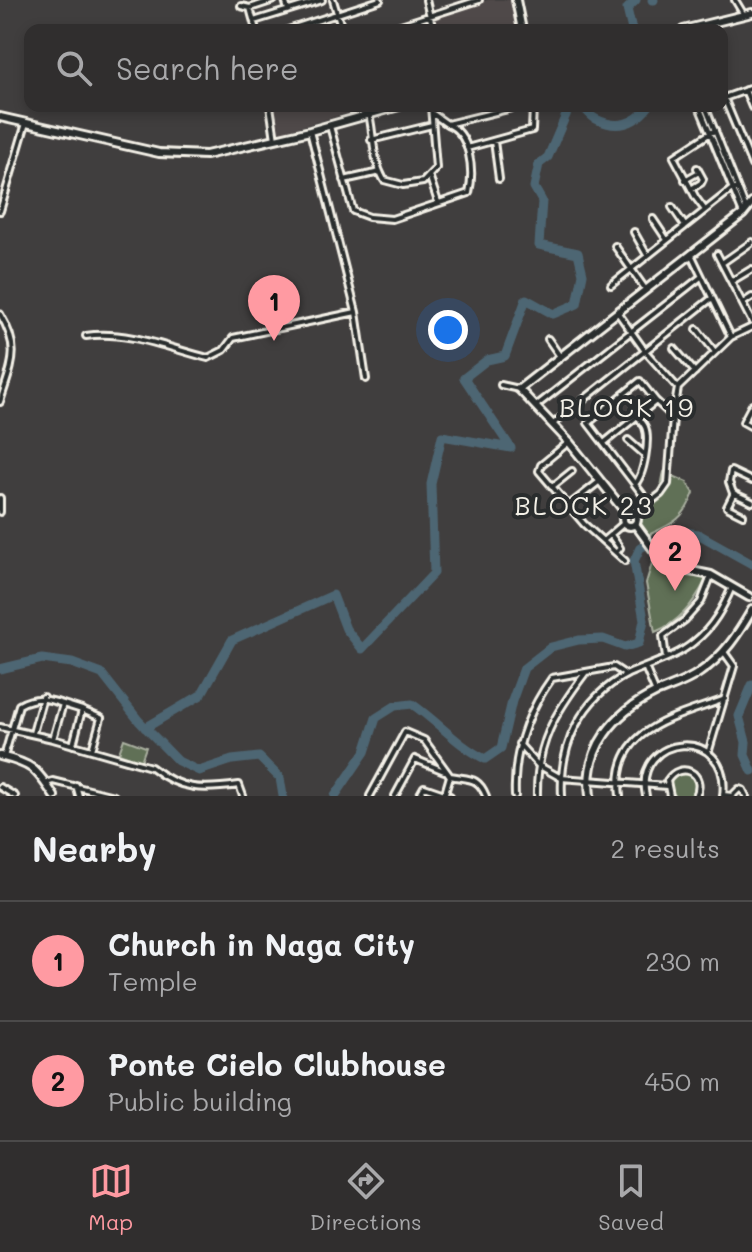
<!DOCTYPE html>
<html lang="en">
<head>
<meta charset="utf-8">
<style>
  :root { --surface:#302e2e; --page:#3c3a3a; --text:#f1f3f6; --muted:#a8a8aa; --line:#4b4a4a; --accent:#ff9aa2 }
  body { margin:0; font-family:Mali,sans-serif; background:var(--page); color:var(--text) }
  .you { position:absolute; left:448px; top:330px; width:28px; height:28px; margin:-20px; border:6px solid #fff; border-radius:50%; background:#1a73e8; box-shadow:0 0 0 12px #1a73e833 }
  .badge { display:grid; place-items:center; width:52px; height:52px; border-radius:50%; background:var(--accent); color:#111; font-size:26px; font-weight:700 }
  .pin { position:absolute; translate:-50% -66px; filter:drop-shadow(0 2px 4px #0008) }
  .pin::after { content:''; position:absolute; top:42px; width:28px; height:24px; background:inherit; clip-path:polygon(0 0,100% 0,50% 100%) }
  .list { margin:0; padding:0; list-style:none }
  h2 { display:flex; justify-content:space-between; align-items:center; height:104px; margin:0; padding:0 32px; font-size:34px }
  h2 small { font-size:26px; font-weight:400; color:var(--muted) }
  .list li { display:grid; grid-template-columns:52px 1fr auto; gap:24px; align-items:center; box-sizing:border-box; height:120px; padding:0 32px; border-top:2px solid var(--line) }
  .list b { display:block; font-size:30px; white-space:nowrap }
  .list p { margin:0; font-size:26px; white-space:nowrap; color:var(--muted) }
  .list em { font-size:26px; font-style:normal; color:var(--muted) }
  .icon { flex:none; width:44px; height:44px; fill:none; stroke:currentColor; stroke-width:2; stroke-linecap:round; stroke-linejoin:round }
  .map { position:relative; flex:none; width:752px; height:796px; overflow:hidden }
  .search { position:absolute; background:var(--surface); box-shadow:0 4px 12px #0003; left:24px; right:24px; top:24px; height:88px; display:flex; align-items:center; gap:20px; box-sizing:border-box; padding:0 28px; border-radius:16px; color:var(--muted); font-size:30px }
  .sheet { height:344px; background:var(--surface) }
  nav { display:flex; justify-content:space-around; align-items:center; box-sizing:border-box; height:112px; border-top:2px solid var(--line); background:var(--surface); font-size:22px; color:var(--muted) }
  nav a { display:grid; justify-items:center; gap:4px }
  nav .on { color:var(--accent) }
  .map>svg:first-child { display:block }
  .built { fill:#4f4949 }
  .green { fill:#616f57; stroke:#aab0a0; stroke-width:2 }
  .lines { fill:none; stroke-linecap:round; stroke-linejoin:round }
  .river { stroke:#4e6673; stroke-width:9 }
  .street-casing { stroke:#f4f1e8; stroke-width:10 }
  .secondary-casing { stroke:#f4f1e8; stroke-width:12 }
  .street { stroke:#2a2d2e; stroke-width:4 }
  .secondary { stroke:#2a2d2e; stroke-width:6 }
  .labels { text-anchor:middle; dominant-baseline:central; stroke-width:8; stroke-linejoin:round; paint-order:stroke }
  .neighbourhood-label { font-size:26px; letter-spacing:2px; fill:#f4f1e8; stroke:#2a2d2e }
</style>
</head>
<body>
<div class="map">
<svg width="752" height="796" viewBox="0 0 752 796">
  <rect width="100%" height="100%" fill="#403e3e"/>
  <filter id="ink" filterUnits="userSpaceOnUse"><feTurbulence type="fractalNoise" baseFrequency=".0125" numOctaves="2"/><feDisplacementMap in="SourceGraphic" scale="16" xChannelSelector="R" yChannelSelector="G"/><feConvolveMatrix kernelMatrix="1 2 1 2 8 2 1 2 1" color-interpolation-filters="sRGB"/></filter>
  <g filter="url(#ink)">
    <path class="built" d="M488,0h26l5,30h-83l-3,-13z
      M272,106h89l1,3 -85,24z"/>
    <path class="green" d="M664,472l23,10 7,11c-11,28 -22,31 -48,43 -19,-32 2,-24 13,-44 3,-5 3,-14 5,-20z
      M653,560c16,13 30,18 52,17l1,3c-13,24 -26,42 -51,52l-9,-49z
      M124,739l22,8 -5,14 -22,-8z
      M670 785a13 13 0 1 1 26 0a13 13 0 1 1-26 0Z"/>
    <g class="lines">
      <path class="river" d="M652,0h2
        M632,30l-5,-21 9,-9
        M581,106c6,4 9,10 15,13 22,11 39,5 53,-13
        M0,669l42,-10 30,4 30,11 37,47 39,40 21,10 33,-11 27,-3 21,21 3,18
        M752,685l-13,31 7,26 -1,13 7,16
        M145,728l56,-33 31,-55 101,-45 13,34 16,20 72,-76 -3,-89 11,-48 69,12 -47,-70 23,-18 18,-4 21,-57 27,15 24,-10 6,-30 -5,-21 -39,-8 3,-44 -8,-14 5,-23 9,-7 21,-49 7,-2
        M335,796l30,-44 11,-34 19,-12 17,-2c26,18 45,41 73,55l16,-11 11,-47 12,-33 27,-21 28,-7 24,-1 22,8 14,-4 5,-23 -10,-59 6,-13 38,-17 20,3 54,30"/>
      <g class="street-casing">
        <path id="street" d="M285,0l3,10
          M333,0l9,30
          M426,0l7,30
          M735,0l9,15
          M241,6l9,2 24,-8
          M250,8l6,22
          M254,21l68,-21
          M288,30l92,-30
          M385,30l94,-30
          M752,88l-28,10 28,67
          M745,90l7,17
          M270,106l5,33
          M367,106c8,25 3,49 17,74l19,5 20,-3 13,-14 -5,-62
          M699,106l44,108
          M705,106l41,103
          M433,114l14,10 73,-18
          M330,126l23,85 16,6 23,2 77,-26c5,-22 2,-60 -22,-69
          M310,131l46,181 10,67
          M371,140l61,-15
          M494,141l5,38
          M467,148l65,-18 1,-24
          M430,178l8,24
          M344,180l36,-8
          M685,180l14,-8
          M691,189l10,-6 2,-4 -6,-11
          M672,207l13,19
          M705,210l-9,-12 -22,-41 41,-27
          M0,211l26,-88
          M653,219l14,21
          M634,232l13,23
          M615,246l31,44
          M691,254l40,83
          M717,254l35,68
          M722,263l30,-21
          M732,281l20,-12
          M611,285l121,-96h5
          M743,303l9,-6
          M618,313l27,38 33,37
          M0,314c22,37 11,51 0,88
          M697,329l18,23
          M86,336c40,-6 83,12 122,22l16,-8 9,-12 123,-26
          M548,339l11,16
          M674,348l21,24
          M501,385l18,4
          M752,405l-9,17 9,5
          M536,406l165,-129
          M553,424l159,-126
          M628,440l16,14
          M569,442l-28,23 -2,6 45,53 41,37
          M604,443l52,-42
          M752,481l-21,-10 -2,11 4,11 19,9
          M635,484c9,-9 15,-45 10,-57 -2,-4 -5,-7 -7,-11
          M552,487l20,-16
          M734,493l-7,14 16,8
          M0,498v14
          M650,504l-62,-81 52,-42 16,20 16,15
          M568,506l32,-25
          M635,514l26,-20 7,-10 5,-67 5,-29 53,-51 21,-10
          M611,535l9,13 -4,5
          M603,541l21,-18
          M666,658l-3,-22 22,-16 16,-18 10,-26
          M645,667l11,26
          M0,727l53,12 98,28c30,24 52,23 88,18l4,11
          M33,733l10,-36
          M53,739l10,-35 19,6
          M519,744l19,21 23,13 106,8
          M73,745l9,-35 19,8 -9,32
          M709,750l25,-84 -10,-14
          M4,757l15,-52c17,-9 26,-7 44,-1
          M46,783l7,-2 61,15
          M76,785l3,11
          M0,787l15,9
          M445,793l5,-17
          M724,795l8,1 7,-7 4,1 3,6
          M370,796l35,-64 19,8 26,36c19,4 28,0 36,20
          M395,796l20,-37 29,12
          M419,796l5,-9 26,9
          M515,796c-2,-44 11,-82 37,-118l62,-11 12,8
          M537,796c-1,-53 18,-83 49,-124
          M562,796c-3,-51 19,-98 66,-122 22,-10 47,-16 66,-32 19,-15 29,-34 38,-55
          M620,796c-9,-68 55,-78 105,-97
          M646,796c-14,-63 86,-72 77,0
          M670,796l-3,-15c13,-21 40,-8 29,15"/>
      </g>
      <g class="secondary-casing">
        <path id="secondary" d="M516,0l6,30
          M683,30l69,-17
          M0,117l159,36 47,2 104,-24 89,-25
          M623 519a7 7 0 1 1 14 0a7 7 0 1 1-14 0Z
          M626,513l-57,-71 -50,-53 224,-175 9,-11
          M635,524l24,33 13,10 39,8 38,22
          M0,756c32,8 36,12 54,40
          M590,796c-6,-48 24,-83 65,-103 15,-6 32,-11 45,-21 24,-16 38,-38 52,-62"/>
      </g>
      <use href="#street" class="street"/>
      <use href="#secondary" class="secondary"/>
    </g>
  </g>
  <g class="labels">
    <g class="neighbourhood-label">
      <text x="627" y="407">BLOCK 19</text>
      <text x="584" y="505">BLOCK 23</text>
    </g>
  </g>
</svg>
<div class="you"></div>
<div class="pin badge" style="left:274px;top:341px">1</div>
<div class="pin badge" style="left:675px;top:591px">2</div>
<div class="search"><svg class="icon" aria-label="search" viewBox="0 0 24 24"><circle cx="10" cy="10" r="6"/><path d="M15 15l6 6"/></svg>Search here</div>
</div>
<section class="sheet">
<h2>Nearby<small>2 results</small></h2>
<ul class="list">
<li><span class="badge">1</span><div><b>Church in Naga City</b><p>Temple</p></div><em>230 m</em></li>
<li><span class="badge">2</span><div><b>Ponte Cielo Clubhouse</b><p>Public building</p></div><em>450 m</em></li>
</ul>
</section>
<nav>
<a class="on"><svg class="icon" aria-label="map" viewBox="0 0 24 24"><path d="M3 6l6-2 6 2 6-2v14l-6 2-6-2-6 2zM9 4v14M15 6v14"/></svg>Map</a>
<a><svg class="icon" aria-label="directions" viewBox="0 0 24 24"><path d="M12 3l9 9-9 9-9-9zM9 14v-3h6M13 9l2 2-2 2"/></svg>Directions</a>
<a><svg class="icon" aria-label="saved" viewBox="0 0 24 24"><path d="M7 4h10v16l-5-4-5 4z"/></svg>Saved</a>
</nav>
</body>
</html>
